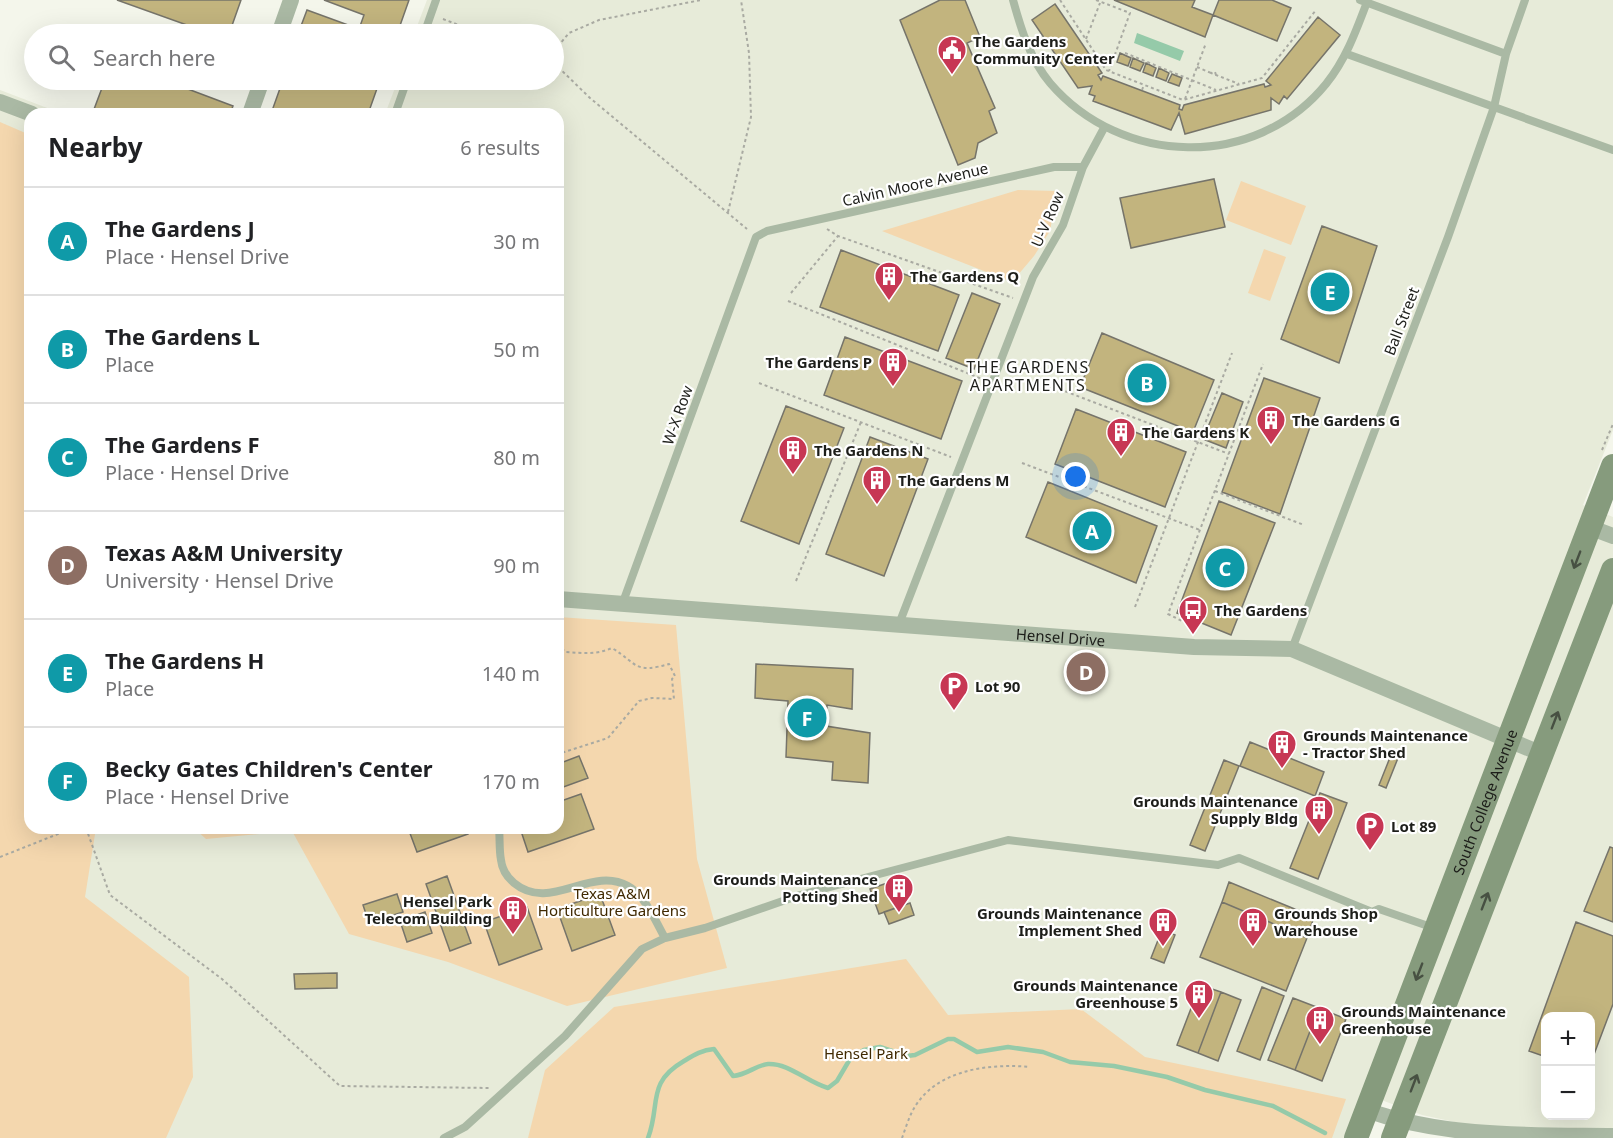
<!DOCTYPE html>
<html lang="en">
<head>
<meta charset="utf-8">
<style>
  :root { --surface:#fff; --page:#f6f6f6; --text:#202124; --muted:#757577; --line:#e0e0e0; --accent:#7c3aed }
  body { margin:0; font-family:"Noto Sans",sans-serif; background:var(--page); color:var(--text) }
  .controls { position:absolute; right:18px; bottom:18px; display:grid; overflow:hidden; border-radius:12px; box-shadow:0 6px 24px #0002 }
  .controls button { width:54px; height:54px; display:grid; place-items:center; padding:0; border:0; border-bottom:2px solid var(--line); background:var(--surface); color:var(--text); font:30px sans-serif }
  .you { position:absolute; left:1076px; top:477px; width:21px; height:21px; margin:-15px; border:4px solid #fff; border-radius:50%; background:#1a73e8; box-shadow:0 0 0 9px #1a73e833 }
  .badge { display:grid; place-items:center; width:39px; height:39px; border-radius:50%; background:var(--accent); color:#fff; font-size:20px; font-weight:700 }
  .pin { position:absolute; translate:-50% -50%; border:3px solid #fff; box-shadow:0 2px 6px #0006 }
  .list { margin:0; padding:0; list-style:none }
  h2 { display:flex; justify-content:space-between; align-items:center; height:78px; margin:0; padding:0 24px; font-size:26px }
  h2 small { font-size:20px; font-weight:400; color:var(--muted) }
  .list li { display:grid; grid-template-columns:39px 1fr auto; gap:18px; align-items:center; box-sizing:border-box; height:108px; padding:0 24px; border-top:2px solid var(--line) }
  .list b { display:block; font-size:22px; white-space:nowrap }
  .list p { margin:0; font-size:20px; white-space:nowrap; color:var(--muted) }
  .list em { font-size:20px; font-style:normal; color:var(--muted) }
  .icon { flex:none; width:33px; height:33px; fill:none; stroke:currentColor; stroke-width:2; stroke-linecap:round; stroke-linejoin:round }
  .map { position:relative; flex:none; width:1613px; height:1138px; overflow:hidden }
  .search { position:absolute; background:var(--surface); box-shadow:0 6px 24px #0002; left:24px; top:24px; width:540px; height:66px; display:flex; align-items:center; gap:15px; box-sizing:border-box; padding:0 21px; border-radius:33px; color:var(--muted); font-size:22px }
  .panel { position:absolute; background:var(--surface); box-shadow:0 6px 24px #0002; left:24px; top:108px; width:540px; height:726px; border-radius:18px }
  .map>svg:first-child { display:block }
  .built { fill:#e7ebd9; fill-rule:evenodd }
  .green { fill:#f4d7ae }
  .water { fill:#95caa9 }
  .lines { fill:none; stroke-linecap:round; stroke-linejoin:round }
  .stream { stroke:#95caa9; stroke-width:4.5 }
  .building { fill:#c2b47e; stroke:#76746a; stroke-width:1.5 }
  .path { stroke:#a9aaa2; stroke-width:2; stroke-dasharray:3 3; stroke-linecap:butt }
  .service { stroke:#aab9a4; stroke-width:8 }
  .minor { stroke:#aab9a4; stroke-width:16 }
  .secondary { stroke:#869b7d; stroke-width:24 }
  .oneway { stroke:#475042 }
  .labels { text-anchor:middle; dominant-baseline:central; stroke-width:4.5; stroke-linejoin:round; paint-order:stroke }
  .poi-label { font-size:15px; font-weight:bold; fill:#1d1e1a; stroke:#fff; text-anchor:start }
  .street-label { font-size:15px; fill:#1d1e1a; stroke:#fff }
  .park-label { font-size:15px; fill:#402901; stroke:#fff }
  .neighbourhood-label { font-size:16px; letter-spacing:1.5px; fill:#1d1e1a; stroke:#fff }
</style>
</head>
<body>
<div class="map">
<svg width="1613" height="1138" viewBox="0 0 1613 1138">
  <rect width="100%" height="100%" fill="#f4f6eb"/>
  <path class="built" d="M427,0h1186v430l-30,75 30,12v614l-135,-4 -56,-12 -57,-21 -18,44h-1347v-1048l63,24h-33v714h528v-714h-173l13,-34h156v-46h-140zM1546,1016h44v100h-44z"/>
  <path class="green" d="M0,122l30,13v693h66l-11,69 104,80 4,100 -27,61h-166z
    M1241,181l65,25 -15,39 -65,-25z
    M1018,190l39,1 -7,40 -16,25 -22,26 -130,-51z
    M1264,249l22,8 -16,44 -22,-8z
    M558,617l118,8 21,234 30,109 -160,38 -119,-44 -99,-28 -57,-103 -86,8 -12,-11h364z
    M906,959l42,56 133,-6 64,48 201,42 -14,39h-804l17,-68 69,-63z"/>
  <path class="water" d="M1137,33l47,18 -4,10 -46,-18z"/>
  <g class="lines">
    <path class="stream" d="M648,1138c13,-34 -2,-55 36,-77 10,-6 18,-11 30,-12l19,27c14,-1 23,-11 35,-12 21,-1 39,18 60,24l9,-7 13,-22 14,-9 16,-3 27,9 8,-1 33,-16h6l23,13 31,-5 35,5 27,10 44,4 53,11 38,13 68,16 52,27"/>
  </g>
  <path class="building" d="M117,0h124l-12,34h-17z
    M324,0h85l-12,34h-99l9,-24 52,19 5,-14z
    M940,0h25l15,37 -13,6 28,65 -6,3 8,22 -19,10 -3,15 -17,7 -58,-145z
    M1114,0h81l-3,7 21,8 -8,22z
    M1219,0h53l19,8 -14,33 -64,-26z
    M1055,4l47,69 -4,2 3,5 2,-4 77,29 -1,4 3,1 2,-5 80,-21 1,3 6,-2 -5,-4 52,-64 22,18 -53,64 -3,-3 -5,8 -8,-6v12l-86,24 -6,-21 -8,17 -78,-29 2,-5 -6,-2 3,-8 -14,2 -46,-68z
    M1120,53l11,5 -3,8 -11,-4z
    M1133,58l11,5 -4,8 -10,-4z
    M1146,63l10,5 -3,8 -10,-4z
    M1159,68l10,5 -3,8 -10,-4z
    M1172,74l10,4 -3,8 -11,-4z
    M105,80h59l69,26 -3,8h-133l-4,-2z
    M283,80h45l11,3 1,-3h40l-12,34h-80l-15,-6z
    M1214,179l11,48 -94,21 -11,-50z
    M1322,226l55,20 -38,117 -58,-24z
    M841,250l118,45 -21,56 -118,-44z
    M972,293l28,11 -26,65 -28,-11z
    M1102,333l112,47 -21,52 -113,-45z
    M845,337l117,44 -21,58 -117,-44z
    M1264,378l56,20 -40,116 -58,-22z
    M1222,393l21,9 -17,46 -23,-9z
    M786,406l58,22 -45,116 -58,-23z
    M1076,409l110,43 -21,55 -110,-43z
    M870,437l58,22 -44,117 -58,-22z
    M1048,482l109,44 -21,57 -110,-46z
    M1219,501l56,22 -44,112 -54,-22z
    M756,664l97,5 -1,40 -25,-4 -1,21 44,7 -2,50 -36,-3 1,-18 -47,-5 2,-56 -33,-3z
    M1250,742l74,30 -9,24 -75,-30z
    M1393,750l7,3 -14,35 -7,-3z
    M579,756l9,22 -30,11v-25z
    M1224,760l15,6 -34,85 -15,-6z
    M1320,793l27,10 -29,76 -28,-11z
    M581,794l13,35 -66,23 -8,-24h38v-26z
    M408,828h58l2,6 -51,18z
    M1610,847l3,1v74l-29,-11z
    M447,876l24,67 -21,8 -24,-67z
    M890,882l9,25 -20,7 -9,-25z
    M1229,882l85,35 -7,21 -85,-36z
    M397,894l6,18 -34,11 -6,-18z
    M600,894l15,41 -43,16 -15,-42z
    M1222,902l85,36 -21,53 -86,-34z
    M910,903l4,12 -25,9 -5,-12z
    M527,907l15,42 -43,16 -15,-43z
    M425,912l7,21 -25,9 -7,-21z
    M1576,922l37,14v68l-23,61v-49h-44v41l-17,-6z
    M1162,930l13,5 -11,28 -13,-5z
    M337,973v15l-42,1 -1,-15z
    M1200,985l21,7 -23,61 -21,-8z
    M1262,987l22,9 -24,64 -23,-9z
    M1221,992l20,8 -23,61 -20,-8z
    M1293,998l26,10 -24,62 -27,-10z
    M1319,1008l27,11 -24,62 -27,-11z"/>
  <g class="lines">
    <path class="path" d="M1060,0l46,70 77,30 79,-22 54,-68
      M1096,0l34,13 -21,58
      M443,19l39,15
      M1086,39l14,-36
      M554,51l15,-18 30,-13 102,-20
      M1125,53l91,37
      M554,63l36,35 157,131
      M1197,67l14,6
      M1216,75l-1,-3 -4,1 28,11
      M1142,90l2,-5
      M1185,99l21,-56
      M728,212l23,-95 -2,-64 -8,-53
      M827,229l11,7 175,62
      M791,293l47,-57
      M788,301l194,78
      M759,383l192,74
      M1054,387l175,67
      M1602,450l11,-26
      M1022,463l178,67
      M1215,491l89,34
      M796,581l65,-159
      M1135,607l97,-254
      M1192,632v-6l-24,-12 95,-250
      M558,644l7,8c17,1 31,3 47,-4 26,16 22,26 57,16l6,12 -3,3 2,20 -22,-1 -13,3 -31,37 -50,16
      M86,828l24,67 112,84 118,107 149,2
      M0,857l73,-29
      M902,1138c3,-8 6,-18 10,-26 21,-42 76,-49 118,-45"/>
    <path class="service" d="M1013,0c8,29 17,59 37,83 71,83 205,88 276,1 20,-25 30,-53 41,-82
      M1360,0l146,54
      M424,34l12,-34
      M1347,54l266,96
      M395,114l12,-34
      M623,602l133,-365 11,-6 287,-64h29
      M899,624l134,-347 30,-52 20,-58 21,-39
      M1292,649l156,-412 46,-130 12,-53 19,-54
      M499,828c1,10 0,22 2,32 1,9 6,17 13,23 36,30 77,-18 114,3 16,8 28,36 37,52
      M444,1138l21,-11 100,-91 77,-87 23,-11 40,-10 95,-33 208,-55 210,25 21,-7 133,54 7,-3 55,19"/>
    <g class="minor">
      <path d="M279,34l12,-34"/>
      <path d="M0,102l32,12"/>
      <path d="M250,114l12,-34"/>
      <path d="M1589,527l24,9"/>
      <path id="s1" d="M558,599l636,48 98,2 250,105"/>
      <path d="M1366,1110c80,28 164,25 247,26"/>
    </g>
    <g class="secondary">
      <path id="s2" d="M1356,1138l257,-672"/>
      <path d="M1393,1138l220,-568"/>
    </g>
  </g>
  <defs><path id="oneway-shaft" d="M-6 0H5M1.5-3L5.5 0L1.5 3" fill="none" stroke-width="1.6" stroke-linecap="round" stroke-linejoin="round" transform="scale(1.5)"/></defs>
  <g class="oneway">
    <use href="#oneway-shaft" transform="translate(1577 560) rotate(111)"/>
    <use href="#oneway-shaft" transform="translate(1555 720) rotate(-69)"/>
    <use href="#oneway-shaft" transform="translate(1485 901) rotate(-69)"/>
    <use href="#oneway-shaft" transform="translate(1419 972) rotate(111)"/>
    <use href="#oneway-shaft" transform="translate(1414 1083) rotate(-69)"/>
  </g>
  <defs>
    <g id="civic-pin" transform="scale(1.5)"><path d="M0 17L-7.5 6A9.5 9.5 0 1 1 7.5 6Z" fill="#c73754" stroke="#fff"/><path d="M-.6-6.5H3V-4.5H.6V-3L4-1V1h2V6H-6V1h2V-1L-.6-3ZM-1.2 2.5V6h2.4V2.5Z" fill="#fff"/></g>
    <g id="building-pin" transform="scale(1.5)"><path d="M0 17L-7.5 6A9.5 9.5 0 1 1 7.5 6Z" fill="#c73754" stroke="#fff"/><path d="M-4-6H4V6H1V3H-1V6H-4ZM-2.5-4.3h1.7v1.8h-1.7ZM.8-4.3h1.7v1.8H.8ZM-2.5-1h1.7V.8h-1.7ZM.8-1h1.7V.8H.8Z" fill="#fff"/></g>
    <g id="bus-pin" transform="scale(1.5)"><path d="M0 17L-7.5 6A9.5 9.5 0 1 1 7.5 6Z" fill="#c73754" stroke="#fff"/><path d="M-5-6H5V4H4V6H2V4H-2V6H-4V4H-5ZM-3.5-4V0h7V-4ZM-3.5 1.2v1.5H-2V1.2ZM2 1.2v1.5H3.5V1.2Z" fill="#fff"/></g>
    <g id="parking-pin" transform="scale(1.5)"><path d="M0 17L-7.5 6A9.5 9.5 0 1 1 7.5 6Z" fill="#c73754" stroke="#fff"/><path d="M-3.5-5.5H1a3.5 3.5 0 0 1 0 7H-1V5.5H-3.5ZM-1-3.4V-.6H.8a1.4 1.4 0 0 0 0-2.8Z" fill="#fff"/></g>
  </defs>
  <g fill-rule="evenodd">
    <use href="#civic-pin" x="952" y="50"/>
    <use href="#building-pin" x="889" y="276"/>
    <use href="#building-pin" x="893" y="362"/>
    <use href="#building-pin" x="1271" y="420"/>
    <use href="#building-pin" x="1121" y="432"/>
    <use href="#building-pin" x="793" y="450"/>
    <use href="#building-pin" x="877" y="480"/>
    <use href="#bus-pin" x="1193" y="610"/>
    <use href="#parking-pin" x="954" y="686"/>
    <use href="#building-pin" x="1282" y="744"/>
    <use href="#building-pin" x="1319" y="810"/>
    <use href="#parking-pin" x="1370" y="826"/>
    <use href="#building-pin" x="899" y="888"/>
    <use href="#building-pin" x="513" y="910"/>
    <use href="#building-pin" x="1163" y="922"/>
    <use href="#building-pin" x="1253" y="922"/>
    <use href="#building-pin" x="1199" y="994"/>
    <use href="#building-pin" x="1320" y="1020"/>
  </g>
  <g class="labels">
    <g class="poi-label">
      <text x="973" y="41">The Gardens<tspan x="973" dy="17">Community Center</tspan></text>
      <text x="910" y="276">The Gardens Q</text>
      <text x="872" y="362" text-anchor="end">The Gardens P</text>
      <text x="1292" y="420">The Gardens G</text>
      <text x="1142" y="432">The Gardens K</text>
      <text x="814" y="450">The Gardens N</text>
      <text x="898" y="480">The Gardens M</text>
      <text x="1214" y="610">The Gardens</text>
      <text x="975" y="686">Lot 90</text>
      <text x="1303" y="735">Grounds Maintenance<tspan x="1303" dy="17">- Tractor Shed</tspan></text>
      <text x="1298" y="801" text-anchor="end">Grounds Maintenance<tspan x="1298" dy="17">Supply Bldg</tspan></text>
      <text x="1391" y="826">Lot 89</text>
      <text x="878" y="879" text-anchor="end">Grounds Maintenance<tspan x="878" dy="17">Potting Shed</tspan></text>
      <text x="492" y="901" text-anchor="end">Hensel Park<tspan x="492" dy="17">Telecom Building</tspan></text>
      <text x="1142" y="913" text-anchor="end">Grounds Maintenance<tspan x="1142" dy="17">Implement Shed</tspan></text>
      <text x="1274" y="913">Grounds Shop<tspan x="1274" dy="17">Warehouse</tspan></text>
      <text x="1178" y="985" text-anchor="end">Grounds Maintenance<tspan x="1178" dy="17">Greenhouse 5</tspan></text>
      <text x="1341" y="1011">Grounds Maintenance<tspan x="1341" dy="17">Greenhouse</tspan></text>
    </g>
    <g class="street-label">
      <text transform="translate(915 184) rotate(-13)">Calvin Moore Avenue</text>
      <text transform="translate(1047 219) rotate(-66)">U-V Row</text>
      <text transform="translate(1401 321) rotate(-69)">Ball Street</text>
      <text transform="translate(677 415) rotate(-70)">W-X Row</text>
      <text stroke="none"><textPath href="#s1" startOffset="504">Hensel Drive</textPath></text>
      <text stroke="none"><textPath href="#s2" startOffset="360">South College Avenue</textPath></text>
    </g>
    <g class="park-label">
      <text x="612" y="893">Texas A&amp;M<tspan x="612" dy="17">Horticulture Gardens</tspan></text>
      <text x="866" y="1053">Hensel Park</text>
    </g>
    <g class="neighbourhood-label">
      <text x="1028" y="367">THE GARDENS<tspan x="1028" dy="18">APARTMENTS</tspan></text>
    </g>
  </g>
</svg>
<div class="controls">
<button>+</button>
<button>−</button>
</div>
<div class="you"></div>
<div class="pin badge" style="left:1092px;top:531px;background:#0f9aa8">A</div>
<div class="pin badge" style="left:1147px;top:383px;background:#0f9aa8">B</div>
<div class="pin badge" style="left:1225px;top:568px;background:#0f9aa8">C</div>
<div class="pin badge" style="left:1086px;top:672px;background:#8d6e63">D</div>
<div class="pin badge" style="left:1330px;top:292px;background:#0f9aa8">E</div>
<div class="pin badge" style="left:807px;top:718px;background:#0f9aa8">F</div>
<div class="search"><svg class="icon" aria-label="search" viewBox="0 0 24 24"><circle cx="10" cy="10" r="6"/><path d="M15 15l6 6"/></svg>Search here</div>
<section class="panel">
<h2>Nearby<small>6 results</small></h2>
<ul class="list">
<li><span class="badge" style="background:#0f9aa8">A</span><div><b>The Gardens J</b><p>Place · Hensel Drive</p></div><em>30 m</em></li>
<li><span class="badge" style="background:#0f9aa8">B</span><div><b>The Gardens L</b><p>Place</p></div><em>50 m</em></li>
<li><span class="badge" style="background:#0f9aa8">C</span><div><b>The Gardens F</b><p>Place · Hensel Drive</p></div><em>80 m</em></li>
<li><span class="badge" style="background:#8d6e63">D</span><div><b>Texas A&amp;M University</b><p>University · Hensel Drive</p></div><em>90 m</em></li>
<li><span class="badge" style="background:#0f9aa8">E</span><div><b>The Gardens H</b><p>Place</p></div><em>140 m</em></li>
<li><span class="badge" style="background:#0f9aa8">F</span><div><b>Becky Gates Children's Center</b><p>Place · Hensel Drive</p></div><em>170 m</em></li>
</ul>
</section>
</div>
</body>
</html>
